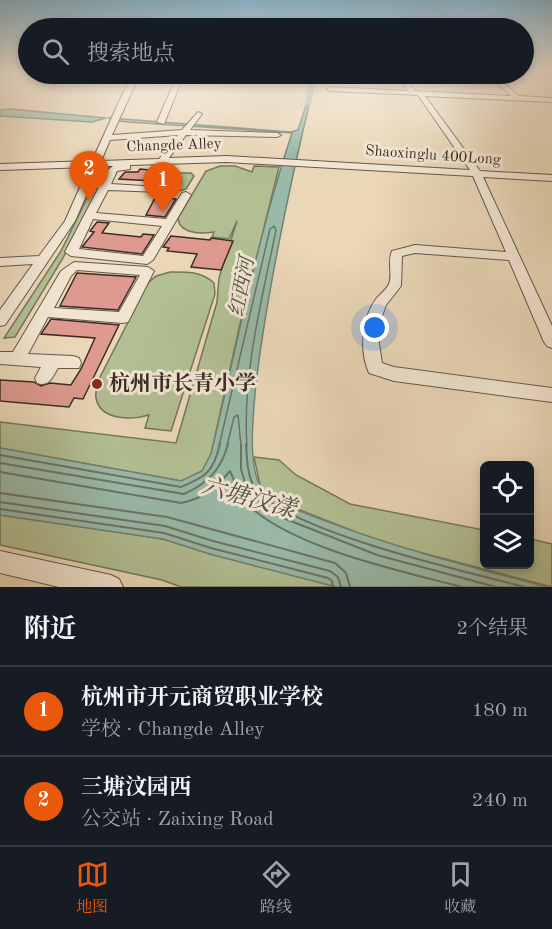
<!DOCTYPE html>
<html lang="zh">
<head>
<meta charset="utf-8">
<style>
  :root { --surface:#171b24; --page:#20242c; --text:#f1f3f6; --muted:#9ea1a6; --line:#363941; --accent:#ea580c }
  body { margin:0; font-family:"Old Standard TT","Noto Serif SC",serif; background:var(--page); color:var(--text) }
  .controls { position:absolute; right:18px; bottom:18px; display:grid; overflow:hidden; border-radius:9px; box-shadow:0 3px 9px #0003 }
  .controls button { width:54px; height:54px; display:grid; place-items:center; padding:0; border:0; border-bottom:2px solid var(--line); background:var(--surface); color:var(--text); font:30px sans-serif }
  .you { position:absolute; left:375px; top:328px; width:21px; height:21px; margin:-15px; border:4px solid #fff; border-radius:50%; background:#1a73e8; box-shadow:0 0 0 9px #1a73e833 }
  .badge { display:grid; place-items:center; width:39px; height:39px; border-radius:50%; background:var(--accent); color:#fff; font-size:20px; font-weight:700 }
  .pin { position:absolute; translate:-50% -50px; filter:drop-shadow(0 2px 3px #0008) }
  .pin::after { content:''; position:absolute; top:32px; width:21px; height:18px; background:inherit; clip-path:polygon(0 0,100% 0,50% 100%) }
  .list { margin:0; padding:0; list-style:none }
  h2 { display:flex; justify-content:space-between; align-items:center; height:78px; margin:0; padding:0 24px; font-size:26px }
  h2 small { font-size:20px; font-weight:400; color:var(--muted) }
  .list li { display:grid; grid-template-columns:39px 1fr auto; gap:18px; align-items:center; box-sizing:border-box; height:90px; padding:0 24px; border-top:2px solid var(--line) }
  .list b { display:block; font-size:22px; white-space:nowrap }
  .list p { margin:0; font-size:20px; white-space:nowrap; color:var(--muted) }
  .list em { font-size:20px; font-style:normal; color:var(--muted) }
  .icon { flex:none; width:33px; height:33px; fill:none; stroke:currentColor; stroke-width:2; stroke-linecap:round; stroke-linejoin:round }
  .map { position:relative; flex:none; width:552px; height:587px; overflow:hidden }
  .search { position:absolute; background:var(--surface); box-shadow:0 3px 9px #0003; left:18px; right:18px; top:18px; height:66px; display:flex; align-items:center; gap:15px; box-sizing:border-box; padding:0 21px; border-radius:33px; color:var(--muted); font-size:22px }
  .sheet { height:258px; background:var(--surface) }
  nav { display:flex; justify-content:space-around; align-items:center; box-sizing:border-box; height:84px; border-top:2px solid var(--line); background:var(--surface); font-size:16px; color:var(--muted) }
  nav a { display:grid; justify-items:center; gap:3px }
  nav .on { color:var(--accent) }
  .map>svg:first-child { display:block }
  .green { fill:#b2bf93; stroke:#76765c; stroke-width:1.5 }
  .water { fill:#99baa8; stroke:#738274; stroke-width:1.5 }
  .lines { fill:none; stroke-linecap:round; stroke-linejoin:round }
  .shore-far1 { stroke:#6a7467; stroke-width:1.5 }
  .shore { stroke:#6a7467; stroke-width:2 }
  .canal { fill:#99baa8; fill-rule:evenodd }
  .building { fill:#de9a8f; stroke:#3a2d26; stroke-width:1.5 }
  .minor-casing { stroke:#66584a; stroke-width:2 }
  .major-casing { stroke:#3a2d26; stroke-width:2 }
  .minor { fill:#f1e5d1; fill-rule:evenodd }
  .major { fill:#ead7b8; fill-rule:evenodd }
  .poi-dot { fill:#8f2418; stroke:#f1e5d1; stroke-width:2 }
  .labels { text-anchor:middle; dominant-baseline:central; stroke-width:6; stroke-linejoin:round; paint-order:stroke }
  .far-street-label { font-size:15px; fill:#3a2d26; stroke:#f1e5d1 }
  .water-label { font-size:20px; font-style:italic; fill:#525046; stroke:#f1e5d1 }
  .near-poi-label { font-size:21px; font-weight:bold; fill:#3a2d26; stroke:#f1e5d1; text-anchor:start }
  .near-water-label { font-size:24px; font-style:italic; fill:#525046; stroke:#f1e5d1 }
</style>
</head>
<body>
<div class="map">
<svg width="552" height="587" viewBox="0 0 552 587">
  <rect width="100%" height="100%" fill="#ead7b8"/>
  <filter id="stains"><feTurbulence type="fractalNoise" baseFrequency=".00333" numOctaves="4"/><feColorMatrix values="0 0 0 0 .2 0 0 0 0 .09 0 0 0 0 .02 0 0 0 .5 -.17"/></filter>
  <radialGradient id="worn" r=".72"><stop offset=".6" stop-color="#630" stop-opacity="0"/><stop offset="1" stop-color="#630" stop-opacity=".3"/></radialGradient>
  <path class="green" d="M103,166h7l-47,92 -48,79 -11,1 57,-87z
    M220,166h15l17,6 2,-6 25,1 -39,157 -29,130 -9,17 -20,10 -182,-33v-26l176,21 41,-141 2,-24 18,-57 -8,18 -17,-2 2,-5c-13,2 -35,2 -36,-14l28,-47z
    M176,173h15l3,3 -8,13 -7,2 -13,-3 4,-12z
    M170,272c17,0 31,-1 44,11l1,11 -44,137 -26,-3 4,-13c-16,5 -49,6 -53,-17 -1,-4 1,-10 1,-15l51,-100 8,-7z
    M254,457l25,3 17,15 54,29 134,26v34h46v-25l22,5v43l-171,-45 -101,-40 -20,-17z
    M0,515l163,24 47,15 127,33h-156l-19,-7 -162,-35z"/>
  <path class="water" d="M313,89c-14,57 -86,362 -51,398 18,19 47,28 72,37 69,26 142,44 213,63h-210l-127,-33 -47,-15 -163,-24v-67l181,33 21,-10 9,-17c26,-108 46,-216 81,-321l-164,-11 -16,-2 -3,-2 182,14 7,-2 13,-40z
    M10,109l96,9 -14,4 -92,-6v-6z"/>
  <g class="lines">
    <path class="shore-far1" d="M219,446l51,-217 4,-3 2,4c-14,70 -34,144 -29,216
      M227,446l7,-29 4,-2 3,31"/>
    <path class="shore" d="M241,444v25l6,20 26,25 104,41 119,32
      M246,444c1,14 1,34 10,45 34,43 211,83 269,98
      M0,455l181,32c25,-11 32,-14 39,-43
      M0,463l184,31c24,-11 37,-24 44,-50
      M0,472l181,31c24,-5 34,-14 49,-32 5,9 6,21 13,29 43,47 158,71 219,87
      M0,493l167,24 168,46 11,10 4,14
      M0,502l165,24 48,15 117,30 8,6 3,10
      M0,509l164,24 47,15 117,30 4,3 1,6"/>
    <path class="canal" d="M310,74h6l-5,30 -3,2 -3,-2z"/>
  </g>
  <path class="building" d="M140,169l20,2 -7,10 -34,-2 6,-7h13z
    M156,196l20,3 -11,18 -19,-2z
    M97,222l12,1 -7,10 39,4 2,-3 11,1 -12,19 -60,-7 12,-15 -4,-1z
    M171,236l39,4 1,-2 22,3 -12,29 -30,-3 6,-13 -30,-3 2,-3 -6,-1z
    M77,273l59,4 -18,33 -58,-4z
    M51,319l68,6 -36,74 -9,-1 -5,9 -69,-6v-21l34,2 7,4 9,-3 21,2 10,-16 14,-31 -54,-4z"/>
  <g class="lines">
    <g class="minor-casing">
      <path id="minor" d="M134,74h6l-28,61 70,-5 16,-18 4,2 -12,16 87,3 4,2 -4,2 -91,-2 -17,23 58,-2 243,14 -52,-75 -88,-4 -3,-2 3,-2 78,4 -10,-17h6l11,17 96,5 -24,-22h6l26,22 33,2v4l-127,-6 55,75 72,4v6l-69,-4 69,149v22l-5,-2 -3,-4 -35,-82 -94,-7 -13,3 -1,30 -15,19 -5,14 -2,25 3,19 12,4 158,21v14l-158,-21 -25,-8c-10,-22 -7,-55 7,-74 4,-5 10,-9 13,-15 4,-10 -2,-22 3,-33l23,-6 91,7 -33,-76 -246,-14 -97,3v4l-13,2 -6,13 48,3 5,3 -1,2 -55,-2 -12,23 70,6 16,-26 4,-1 5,3 -38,65 -6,4 -76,-8 -6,-4 43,-82 5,-4h-14l-24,55 -70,104 -5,1v-16l33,-46 -33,2v-8l39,-2 26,-35 24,-54 -89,3v-6l92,-3 31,-68zM178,135l-19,24 -58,2 9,-21zM93,219l69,7 -19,30 -64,-7z
        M142,74h18l23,3 -19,47 -7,-2 19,-44z
        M74,262l74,5 6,4 -26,51 -5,1 -75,-6 -20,37 45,2 6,2 2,5 -2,5h-21c-6,10 -9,19 -21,15l-2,-5 6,-11 -41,-3v-12h13l48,-81zM77,270l63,5 -21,37 -65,-4 17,-32z
        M0,551l111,24 8,4 4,8h-64l-59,-14z"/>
    </g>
    <g class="major-casing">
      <path id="major" d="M541,72h11v4z"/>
    </g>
    <use href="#minor" class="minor"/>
    <use href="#major" class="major"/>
  </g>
  <linearGradient id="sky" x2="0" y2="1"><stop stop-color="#88b6ce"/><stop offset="0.47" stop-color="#f6eddf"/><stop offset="1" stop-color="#f6eddf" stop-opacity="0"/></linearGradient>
  <rect width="552" height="154" fill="url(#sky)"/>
  <circle class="poi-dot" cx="97" cy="384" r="6"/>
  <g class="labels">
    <g class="far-street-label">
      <text transform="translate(174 146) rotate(-2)">Changde Alley</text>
      <text transform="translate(433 156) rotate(4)">Shaoxinglu 400Long</text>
    </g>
    <g class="water-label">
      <text transform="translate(243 287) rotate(-79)">红西河</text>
    </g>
    <g class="near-poi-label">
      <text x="109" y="384">杭州市长青小学</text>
    </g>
    <g class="near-water-label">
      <text transform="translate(248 499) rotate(15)">六塘汶漾</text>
    </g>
  </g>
  <rect width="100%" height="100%" filter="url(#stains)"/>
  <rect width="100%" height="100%" fill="url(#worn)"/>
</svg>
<div class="controls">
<button><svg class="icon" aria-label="locate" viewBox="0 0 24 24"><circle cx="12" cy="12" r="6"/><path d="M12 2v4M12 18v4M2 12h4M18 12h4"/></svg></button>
<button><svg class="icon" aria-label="layers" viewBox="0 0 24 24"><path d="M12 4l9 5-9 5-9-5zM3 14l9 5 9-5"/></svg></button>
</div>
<div class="you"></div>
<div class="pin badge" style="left:163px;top:212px">1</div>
<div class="pin badge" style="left:89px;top:201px">2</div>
<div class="search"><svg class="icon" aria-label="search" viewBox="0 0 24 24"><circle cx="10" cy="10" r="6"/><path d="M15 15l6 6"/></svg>搜索地点</div>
</div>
<section class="sheet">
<h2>附近<small>2个结果</small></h2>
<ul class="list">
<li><span class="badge">1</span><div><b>杭州市开元商贸职业学校</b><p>学校 · Changde Alley</p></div><em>180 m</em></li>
<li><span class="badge">2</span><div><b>三塘汶园西</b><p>公交站 · Zaixing Road</p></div><em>240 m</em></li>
</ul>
</section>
<nav>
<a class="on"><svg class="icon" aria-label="map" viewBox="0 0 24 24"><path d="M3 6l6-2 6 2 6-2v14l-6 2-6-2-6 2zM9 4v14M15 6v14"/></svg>地图</a>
<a><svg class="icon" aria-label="directions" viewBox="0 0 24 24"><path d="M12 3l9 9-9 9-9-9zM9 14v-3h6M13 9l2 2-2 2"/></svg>路线</a>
<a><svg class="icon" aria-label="saved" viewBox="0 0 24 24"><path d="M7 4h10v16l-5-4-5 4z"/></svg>收藏</a>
</nav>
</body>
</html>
